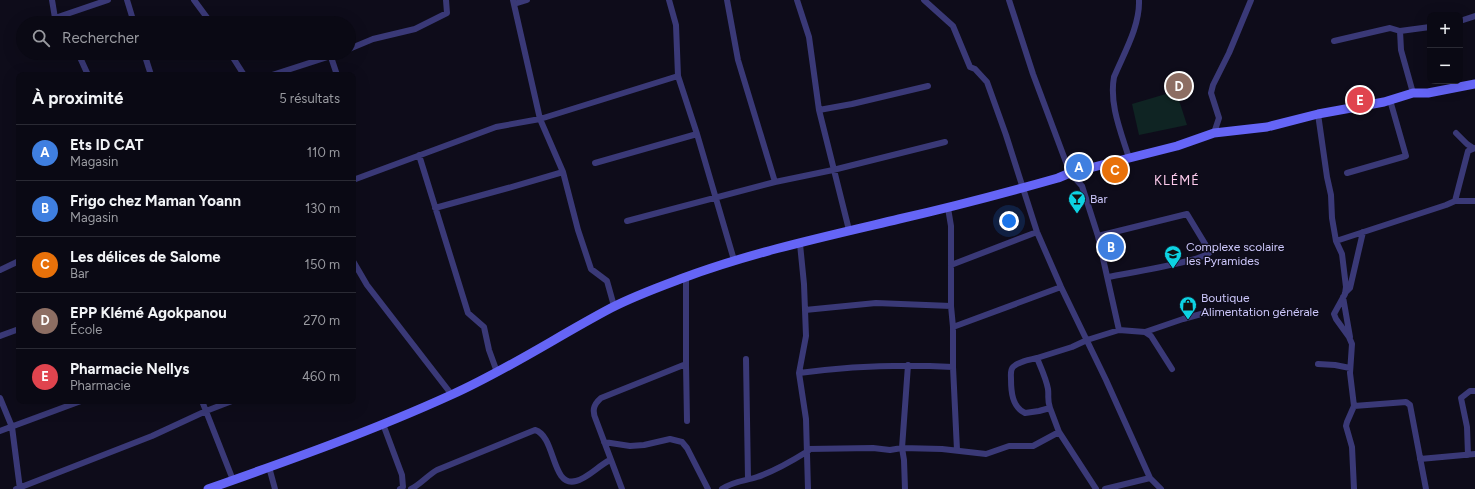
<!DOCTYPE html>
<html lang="fr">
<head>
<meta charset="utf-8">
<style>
  :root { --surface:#0a0914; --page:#181722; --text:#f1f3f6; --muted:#999aa0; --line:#2a2a34; --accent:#0dd3e3 }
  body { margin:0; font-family:Figtree,sans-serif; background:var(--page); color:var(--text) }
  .controls { position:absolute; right:12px; top:12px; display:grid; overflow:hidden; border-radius:8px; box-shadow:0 4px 16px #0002 }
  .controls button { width:36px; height:36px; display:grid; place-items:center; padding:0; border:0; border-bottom:1px solid var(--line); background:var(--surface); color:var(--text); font:20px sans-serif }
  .you { position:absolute; left:1009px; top:221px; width:14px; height:14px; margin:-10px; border:3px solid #fff; border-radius:50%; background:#1a73e8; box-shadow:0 0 0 6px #1a73e833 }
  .badge { display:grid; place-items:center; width:26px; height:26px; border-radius:50%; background:var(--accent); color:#fff; font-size:13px; font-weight:700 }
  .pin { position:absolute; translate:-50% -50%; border:2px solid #fff; box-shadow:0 1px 4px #0006 }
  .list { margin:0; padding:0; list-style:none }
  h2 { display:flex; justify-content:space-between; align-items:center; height:52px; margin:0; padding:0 16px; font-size:17px }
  h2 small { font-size:13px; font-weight:400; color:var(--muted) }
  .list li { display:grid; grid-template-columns:26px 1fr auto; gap:12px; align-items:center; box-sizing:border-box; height:56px; padding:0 16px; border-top:1px solid var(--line) }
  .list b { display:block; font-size:15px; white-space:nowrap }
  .list p { margin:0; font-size:13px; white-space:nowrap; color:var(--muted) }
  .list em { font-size:13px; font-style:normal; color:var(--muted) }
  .icon { flex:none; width:22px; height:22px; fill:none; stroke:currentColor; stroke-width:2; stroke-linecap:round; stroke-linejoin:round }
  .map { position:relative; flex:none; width:1475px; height:489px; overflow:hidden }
  .search { position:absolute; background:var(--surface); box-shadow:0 4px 16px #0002; left:16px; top:16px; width:340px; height:44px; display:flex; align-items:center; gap:10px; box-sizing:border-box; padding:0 14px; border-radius:22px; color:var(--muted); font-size:15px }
  .panel { position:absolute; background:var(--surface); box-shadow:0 4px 16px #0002; left:16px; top:72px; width:340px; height:332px; border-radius:8px }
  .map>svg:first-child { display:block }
  .green { fill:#0f2423 }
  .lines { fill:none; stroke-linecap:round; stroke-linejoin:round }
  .street { stroke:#3a3977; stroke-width:6 }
  .secondary { stroke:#6565f6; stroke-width:9 }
  .labels { text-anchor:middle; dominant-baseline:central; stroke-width:3; stroke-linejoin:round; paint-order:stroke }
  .poi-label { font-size:12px; fill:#cdc8fc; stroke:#0e0c1a; text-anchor:start }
  .neighbourhood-label { font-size:13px; letter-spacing:1px; fill:#fccaeb; stroke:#0e0c1a }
</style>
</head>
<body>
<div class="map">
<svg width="1475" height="489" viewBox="0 0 1475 489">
  <rect width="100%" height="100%" fill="#0e0c1a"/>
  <path class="green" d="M1176,91l11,34 -48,10 -7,-31z"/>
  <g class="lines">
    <path class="street" d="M52,0l3,18 4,5
      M127,0l7,23
      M194,0l17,23
      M513,0l27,119 23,53 15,58 13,39 16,12 7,25
      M669,0l7,25 2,51 19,58 37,126
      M727,0l11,60 37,122
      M797,0l12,37 10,73 30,120
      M924,0l29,26 17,41 5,2 12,13 19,53 31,97 24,55 45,93 44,98 11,11
      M1009,0l24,74 37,99 12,13 16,50 21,94
      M514,4l13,-4
      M55,18l53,-18
      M1460,21l15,-5
      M1400,31l1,19 12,43
      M1334,41l56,-13 10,3 30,-4
      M349,49l24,-10 42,-10 32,-16 -1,-13
      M78,53l10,22
      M144,53l7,22
      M230,53l14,22
      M331,57l6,18
      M272,75l68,-22
      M819,110l33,-6 76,-18
      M1318,114l9,63 4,18 1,23 4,23 6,13 4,33 -1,7 -11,20 2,5 13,18 3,7 -2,29 4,33 -7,16 -1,4 6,21 2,42
      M1214,133l5,-15 -8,-25 2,-8 16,-32 22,-53
      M1456,133l11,11 6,4
      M419,155l49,158 16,14 5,23 8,22
      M1129,158c-8,-26 -20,-54 -15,-81 10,-24 26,-51 25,-77
      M595,163l102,-29
      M1347,173l59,-17 -16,-56
      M353,180l143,-53 44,-8 138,-43
      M1455,201h20
      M435,208l73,-20 55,-16
      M948,208l3,18v80l2,21v40l4,83
      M627,221l148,-39 58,-12 112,-28
      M1098,236l89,-22 23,38c-6,9 -87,22 -102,25
      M1336,241l110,-36 9,-4 13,-50 7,-3
      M800,244l4,40 2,52 -7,37 7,46 2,70
      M353,261l14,24 85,110
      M951,265l86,-33
      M0,270l19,-9
      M1345,293l5,-5 13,-56
      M1343,297l7,40
      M805,310l71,-7 75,3
      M953,327l108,-40
      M1145,332l38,-13 29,-8
      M0,336l19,-7
      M1037,358c-8,2 -18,3 -24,9 -3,3 -2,8 -2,12 0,12 1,28 14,34l14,-2 11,-3c-3,-8 -1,-12 -2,-19 -2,-11 -7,-21 -11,-31l35,-11 15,-7 32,-10 26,2 6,4 21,33
      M746,359l2,120
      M686,364l1,57
      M1318,364l17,1 15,3
      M908,365l-6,83 40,1 44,5 23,-8h24l26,-14
      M799,373c51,-7 103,-9 154,-6
      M0,398l12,29 8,62
      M202,401l31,79
      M1354,406l52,-4 4,3 16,84
      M1050,408l9,24 37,57
      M383,424l19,51 1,12 -3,2
      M0,431l81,-30
      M604,442l26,4 14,-1 26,-6 12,3 5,6 21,41
      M808,449l65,-1 17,2 12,-2 2,12 1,29
      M1468,455l-1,-28 -6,-29 9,-7h5
      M1420,459l55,-5
      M269,467l6,22
      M16,489l136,-53 54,-25 26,-10
      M411,489c10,-5 17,-14 26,-19l98,-40c21,6 16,58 41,51 12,-3 22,-15 34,-21
      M622,489l-26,-69c-4,-9 -3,-15 5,-22l85,-34v-87
      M722,489c11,-8 23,-8 35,-12 18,-6 35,-16 51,-26
      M1105,489l45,-11"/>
    <path class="secondary" d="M208,489c82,-29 164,-58 243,-94 56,-25 107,-59 160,-87 23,-12 48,-21 72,-30 70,-26 144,-42 216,-59 53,-12 106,-26 159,-41l12,-5 107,-27 37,-13 53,-6 51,-13 66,-12 29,-9h15l47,-9"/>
  </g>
  <defs>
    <g id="bar-pin" transform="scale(0.9)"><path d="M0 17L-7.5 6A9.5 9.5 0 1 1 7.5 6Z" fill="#0dd3e3" stroke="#0e0c1a"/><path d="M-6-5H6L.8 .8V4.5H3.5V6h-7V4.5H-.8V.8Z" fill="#111"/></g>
    <g id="school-pin" transform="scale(0.9)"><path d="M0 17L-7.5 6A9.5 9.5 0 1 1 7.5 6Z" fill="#0dd3e3" stroke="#0e0c1a"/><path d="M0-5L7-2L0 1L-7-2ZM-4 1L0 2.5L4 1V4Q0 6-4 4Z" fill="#111"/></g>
    <g id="shop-pin" transform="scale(0.9)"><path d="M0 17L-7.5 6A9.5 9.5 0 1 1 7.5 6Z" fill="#0dd3e3" stroke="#0e0c1a"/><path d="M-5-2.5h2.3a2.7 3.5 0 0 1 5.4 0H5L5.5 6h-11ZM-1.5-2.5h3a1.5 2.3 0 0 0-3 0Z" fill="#111"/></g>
  </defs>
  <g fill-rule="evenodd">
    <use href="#bar-pin" x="1077" y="199"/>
    <use href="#school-pin" x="1173" y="254"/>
    <use href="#shop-pin" x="1188" y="305"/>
  </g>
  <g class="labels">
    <g class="poi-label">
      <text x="1090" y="199">Bar</text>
      <text x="1186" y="247">Complexe scolaire<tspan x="1186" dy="14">les Pyramides</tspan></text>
      <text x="1201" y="298">Boutique<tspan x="1201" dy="14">Alimentation générale</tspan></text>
    </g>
    <g class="neighbourhood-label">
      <text x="1177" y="180">KLÉMÉ</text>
    </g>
  </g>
</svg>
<div class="controls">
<button>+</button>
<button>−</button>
</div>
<div class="you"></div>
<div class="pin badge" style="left:1079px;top:167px;background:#3f7fe0">A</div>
<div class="pin badge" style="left:1111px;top:247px;background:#3f7fe0">B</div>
<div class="pin badge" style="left:1115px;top:170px;background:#e8710a">C</div>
<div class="pin badge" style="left:1179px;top:86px;background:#8d6e63">D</div>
<div class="pin badge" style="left:1360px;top:100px;background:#e0444e">E</div>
<div class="search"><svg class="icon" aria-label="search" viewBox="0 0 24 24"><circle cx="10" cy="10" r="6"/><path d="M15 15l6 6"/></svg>Rechercher</div>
<section class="panel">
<h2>À proximité<small>5 résultats</small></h2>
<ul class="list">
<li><span class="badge" style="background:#3f7fe0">A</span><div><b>Ets ID CAT</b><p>Magasin</p></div><em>110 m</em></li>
<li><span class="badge" style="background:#3f7fe0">B</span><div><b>Frigo chez Maman Yoann</b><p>Magasin</p></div><em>130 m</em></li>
<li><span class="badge" style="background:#e8710a">C</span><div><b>Les délices de Salome</b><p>Bar</p></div><em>150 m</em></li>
<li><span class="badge" style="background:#8d6e63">D</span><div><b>EPP Klémé Agokpanou</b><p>École</p></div><em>270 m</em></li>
<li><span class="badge" style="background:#e0444e">E</span><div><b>Pharmacie Nellys</b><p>Pharmacie</p></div><em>460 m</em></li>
</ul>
</section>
</div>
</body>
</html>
